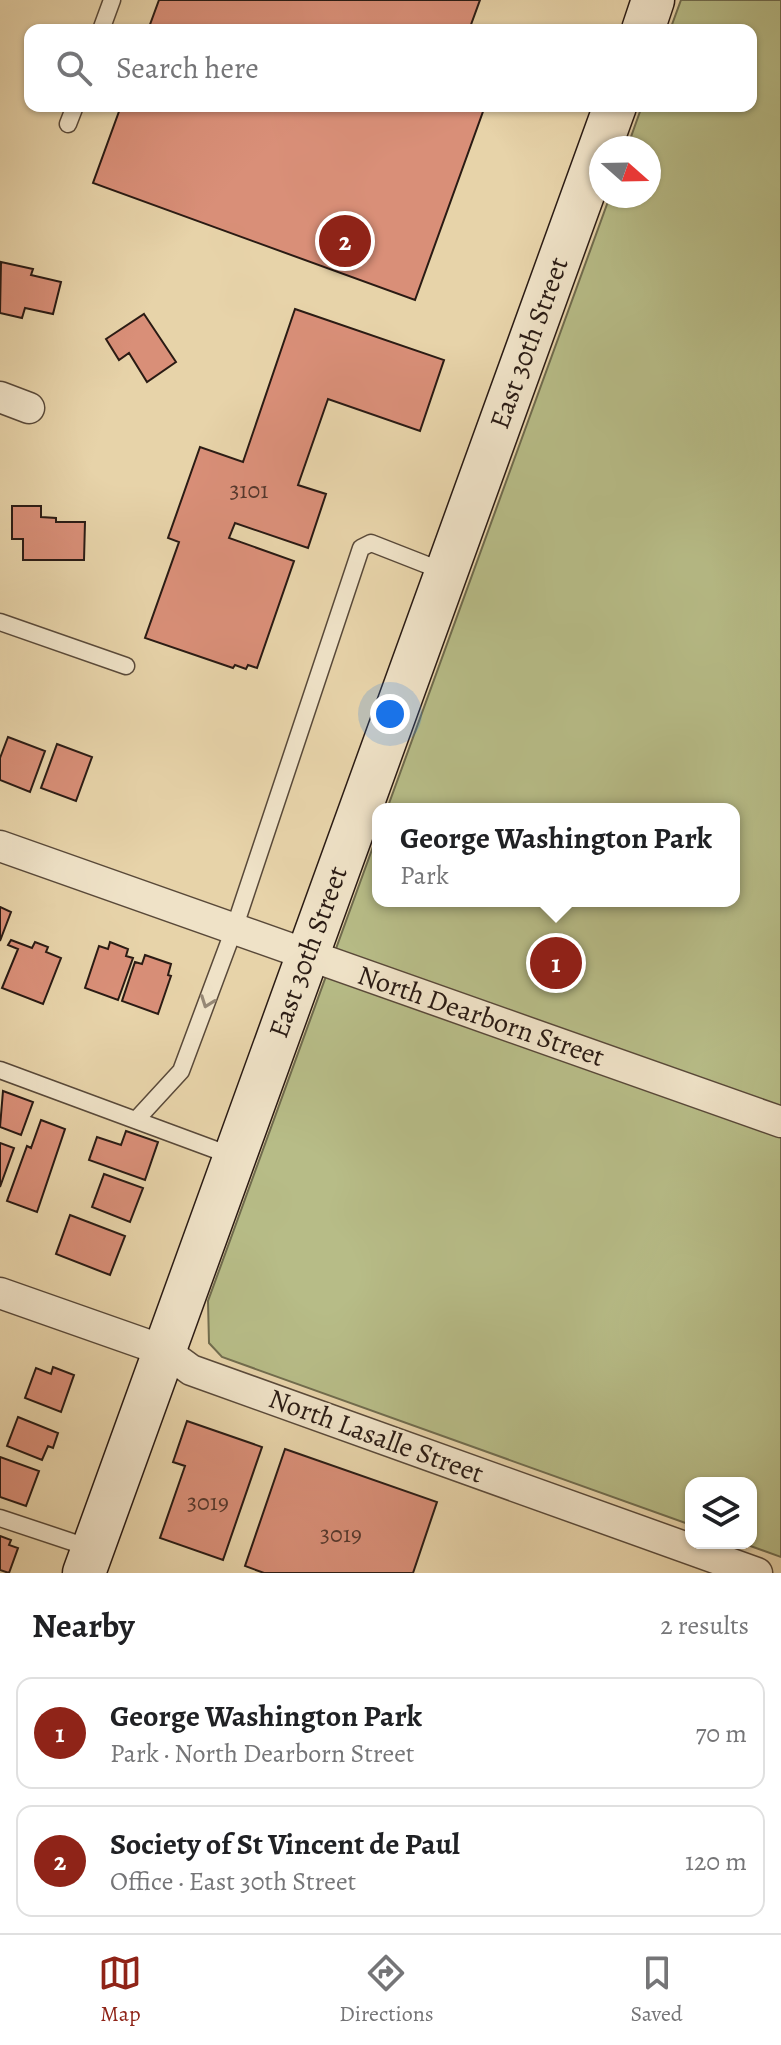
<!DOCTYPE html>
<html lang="en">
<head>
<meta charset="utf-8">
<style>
  :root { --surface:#fff; --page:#f2f2f2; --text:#202124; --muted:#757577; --line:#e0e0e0; --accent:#8f2418 }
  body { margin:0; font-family:Alegreya,serif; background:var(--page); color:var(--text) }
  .controls { position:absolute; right:24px; bottom:24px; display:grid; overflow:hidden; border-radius:16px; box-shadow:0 2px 6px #0004 }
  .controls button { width:72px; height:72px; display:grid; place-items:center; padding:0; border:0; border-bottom:2px solid var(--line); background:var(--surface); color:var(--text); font:40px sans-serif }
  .compass { position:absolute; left:589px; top:136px; width:72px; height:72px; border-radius:50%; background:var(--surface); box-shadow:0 2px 6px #0004; rotate:110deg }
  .you { position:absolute; left:390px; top:714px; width:28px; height:28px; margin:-20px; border:6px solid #fff; border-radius:50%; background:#1a73e8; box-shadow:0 0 0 12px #1a73e833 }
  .badge { display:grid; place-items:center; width:52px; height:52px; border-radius:50%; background:var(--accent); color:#fff; font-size:26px; font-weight:700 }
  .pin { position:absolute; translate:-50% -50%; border:4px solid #fff; box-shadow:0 2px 8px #0006 }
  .popup { position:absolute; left:372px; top:803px; width:368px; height:104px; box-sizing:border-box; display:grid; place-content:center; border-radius:16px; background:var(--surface); filter:drop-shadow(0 2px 6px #0005); font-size:26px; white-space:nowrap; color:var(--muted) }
  .popup b { font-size:30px; color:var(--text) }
  .popup::after { content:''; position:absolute; left:50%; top:100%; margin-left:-16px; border:16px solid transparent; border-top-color:var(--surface) }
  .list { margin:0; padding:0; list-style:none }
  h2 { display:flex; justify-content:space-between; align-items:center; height:104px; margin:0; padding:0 32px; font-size:34px }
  h2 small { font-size:26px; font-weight:400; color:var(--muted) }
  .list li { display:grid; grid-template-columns:52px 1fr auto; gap:24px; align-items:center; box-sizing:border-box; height:112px; margin:0 16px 16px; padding:0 16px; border:2px solid var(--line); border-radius:16px }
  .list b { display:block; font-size:30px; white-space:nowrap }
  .list p { margin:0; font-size:26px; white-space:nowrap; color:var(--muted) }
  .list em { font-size:26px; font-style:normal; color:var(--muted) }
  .icon { flex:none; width:44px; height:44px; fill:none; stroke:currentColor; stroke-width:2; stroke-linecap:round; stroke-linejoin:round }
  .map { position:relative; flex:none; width:781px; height:1573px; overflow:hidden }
  .search { position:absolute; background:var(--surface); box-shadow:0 2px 6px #0004; left:24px; right:24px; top:24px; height:88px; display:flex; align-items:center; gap:20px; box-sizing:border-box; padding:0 28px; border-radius:16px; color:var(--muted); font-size:30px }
  .sheet { height:360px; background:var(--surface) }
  nav { display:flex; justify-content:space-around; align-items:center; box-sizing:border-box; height:112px; border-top:2px solid var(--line); background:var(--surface); font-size:22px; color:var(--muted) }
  nav a { display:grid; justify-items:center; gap:4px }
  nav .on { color:var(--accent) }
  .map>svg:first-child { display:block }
  .green { fill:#b7bc87; stroke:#706c4e; stroke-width:2 }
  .building { fill:#d98f78; stroke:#2a1b14; stroke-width:2 }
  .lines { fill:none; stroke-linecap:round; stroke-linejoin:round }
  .lane-casing { stroke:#594939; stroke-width:19 }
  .street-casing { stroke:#594939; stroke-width:33 }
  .secondary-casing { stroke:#2a1b14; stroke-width:45 }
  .lane { stroke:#efe2c7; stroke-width:16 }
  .street { stroke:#efe2c7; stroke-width:30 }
  .secondary { stroke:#efe2c7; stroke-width:42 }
  .oneway { stroke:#968876 }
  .labels { text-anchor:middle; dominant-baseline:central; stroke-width:6; stroke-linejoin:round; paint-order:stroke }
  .number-label { font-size:24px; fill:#56382d }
  .street-label { font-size:28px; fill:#2a1b14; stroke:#efe2c7 }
</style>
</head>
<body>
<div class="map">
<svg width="781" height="1573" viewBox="0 0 781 1573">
  <rect width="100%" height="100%" fill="#e7d3a9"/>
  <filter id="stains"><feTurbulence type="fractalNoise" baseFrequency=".0025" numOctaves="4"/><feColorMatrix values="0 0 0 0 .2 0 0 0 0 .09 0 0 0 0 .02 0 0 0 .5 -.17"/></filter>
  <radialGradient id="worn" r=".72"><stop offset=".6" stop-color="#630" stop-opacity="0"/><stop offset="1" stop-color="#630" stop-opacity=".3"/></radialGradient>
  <path class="green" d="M681,0h100v1557l-39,-14h9v-60h-60v42l-469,-168 -13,-14 -1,-42 170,-468v68h356v-92h-347l223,-613h39v-48h-22l15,-42h109v-76h-81z"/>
  <path class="building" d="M159,0h321l-11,30h-321z
    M121,106h364l-70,194 -322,-117z
    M1,262l32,7 -2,6 30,7 -8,32 -28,-6 -3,10 -22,-5z
    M295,309l149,51 -24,71 -92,-32 -30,86 28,9 -18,54 -73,-25 -6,15 65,23 -37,107 -9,-3 -2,4 -11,-4 -2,3 -88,-30 34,-96 -11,-4 32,-91 43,15z
    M144,314l32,48 -29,20 -18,-29 -10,7 -13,-21z
    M12,506h29v11l15,1v4h29l-1,38h-61v-21h-11z
    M8,737l37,14 -15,41 -30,-12v-22z
    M57,744l35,13 -16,44 -35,-13z
    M0,907l11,5 -11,29z
    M11,940l21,8 3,-6 13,5 -2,5 15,6 -18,46 -41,-16 16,-39 -10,-4z
    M110,942l18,7 -2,7 7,2 -15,42 -33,-12 14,-42 9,3z
    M145,955l26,9 -3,11 3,1 -13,38 -36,-13 13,-39 7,2z
    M3,1091l30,11 -12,33 -21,-8z
    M41,1120l24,9 -28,83 -30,-11 20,-55 4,2z
    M126,1131l32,11 -13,38 -56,-20 8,-23 24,8z
    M0,1143l14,5 -14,39z
    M104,1174l39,14 -13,34 -38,-15z
    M70,1215l55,21 -15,39 -54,-21z
    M53,1367l21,8 -13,37 -36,-14 11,-30 15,6z
    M18,1417l40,16 -5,15 -5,-2 -6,14 -35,-14z
    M187,1421l75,26 -39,113 -63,-22 25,-72 -12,-4z
    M285,1449l152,53 -24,71h-149l-19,-7z
    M0,1457l39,14 -13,35 -26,-9z
    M0,1536l11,4 -2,5 9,3 -9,25 -9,-3z"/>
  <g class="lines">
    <g class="lane-casing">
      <path id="lane" d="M101,30l11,-30
        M68,124l7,-18
        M0,622l126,44
        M0,1070l235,87
        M136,1120l45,-49 53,-142 127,-381 10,-5 74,29
        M0,1518l93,31"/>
    </g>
    <g class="street-casing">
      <path id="street" d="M0,397l29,11
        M0,846l781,276
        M0,1293l165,58 26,19 566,203"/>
    </g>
    <g class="secondary-casing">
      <path id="secondary" d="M643,30l10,-30
        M84,1573l531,-1467"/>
    </g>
    <use href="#lane" class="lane"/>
    <use href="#street" class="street"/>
    <use href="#secondary" class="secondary"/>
  </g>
  <defs><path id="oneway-chevron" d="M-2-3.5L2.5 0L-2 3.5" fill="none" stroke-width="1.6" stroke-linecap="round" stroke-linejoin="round" transform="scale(2)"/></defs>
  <use class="oneway" href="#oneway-chevron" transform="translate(207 1002) rotate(110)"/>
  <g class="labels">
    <g class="number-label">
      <text x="249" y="490">3101</text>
      <text x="208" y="1502">3019</text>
      <text x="341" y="1534">3019</text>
    </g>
    <g class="street-label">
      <text transform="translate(529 343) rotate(-70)">East 30th Street</text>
      <text transform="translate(308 952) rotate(-70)">East 30th Street</text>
      <text transform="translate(481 1016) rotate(19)">North Dearborn Street</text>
      <text transform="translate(376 1436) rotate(20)">North Lasalle Street</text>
    </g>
  </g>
  <rect width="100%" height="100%" filter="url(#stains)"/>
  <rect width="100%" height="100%" fill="url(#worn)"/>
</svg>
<div class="controls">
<button><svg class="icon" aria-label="layers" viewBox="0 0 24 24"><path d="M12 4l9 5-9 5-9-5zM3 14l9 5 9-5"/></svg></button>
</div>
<svg class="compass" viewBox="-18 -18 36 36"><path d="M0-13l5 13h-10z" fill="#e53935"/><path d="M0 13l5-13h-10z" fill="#757577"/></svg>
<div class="you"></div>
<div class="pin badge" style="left:556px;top:963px">1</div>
<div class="popup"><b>George Washington Park</b>Park</div>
<div class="pin badge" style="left:345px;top:241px">2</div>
<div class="search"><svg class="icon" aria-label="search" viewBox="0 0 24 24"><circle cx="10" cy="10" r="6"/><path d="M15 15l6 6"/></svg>Search here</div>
</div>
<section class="sheet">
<h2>Nearby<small>2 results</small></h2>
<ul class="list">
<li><span class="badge">1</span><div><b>George Washington Park</b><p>Park · North Dearborn Street</p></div><em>70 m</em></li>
<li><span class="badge">2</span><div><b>Society of St Vincent de Paul</b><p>Office · East 30th Street</p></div><em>120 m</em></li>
</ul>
</section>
<nav>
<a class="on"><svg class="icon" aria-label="map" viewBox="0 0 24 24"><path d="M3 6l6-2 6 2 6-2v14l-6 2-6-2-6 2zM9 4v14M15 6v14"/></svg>Map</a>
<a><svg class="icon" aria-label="directions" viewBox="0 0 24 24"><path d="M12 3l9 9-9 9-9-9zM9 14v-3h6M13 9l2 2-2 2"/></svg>Directions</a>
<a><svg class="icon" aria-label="saved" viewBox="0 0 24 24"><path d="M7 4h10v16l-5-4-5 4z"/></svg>Saved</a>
</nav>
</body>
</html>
